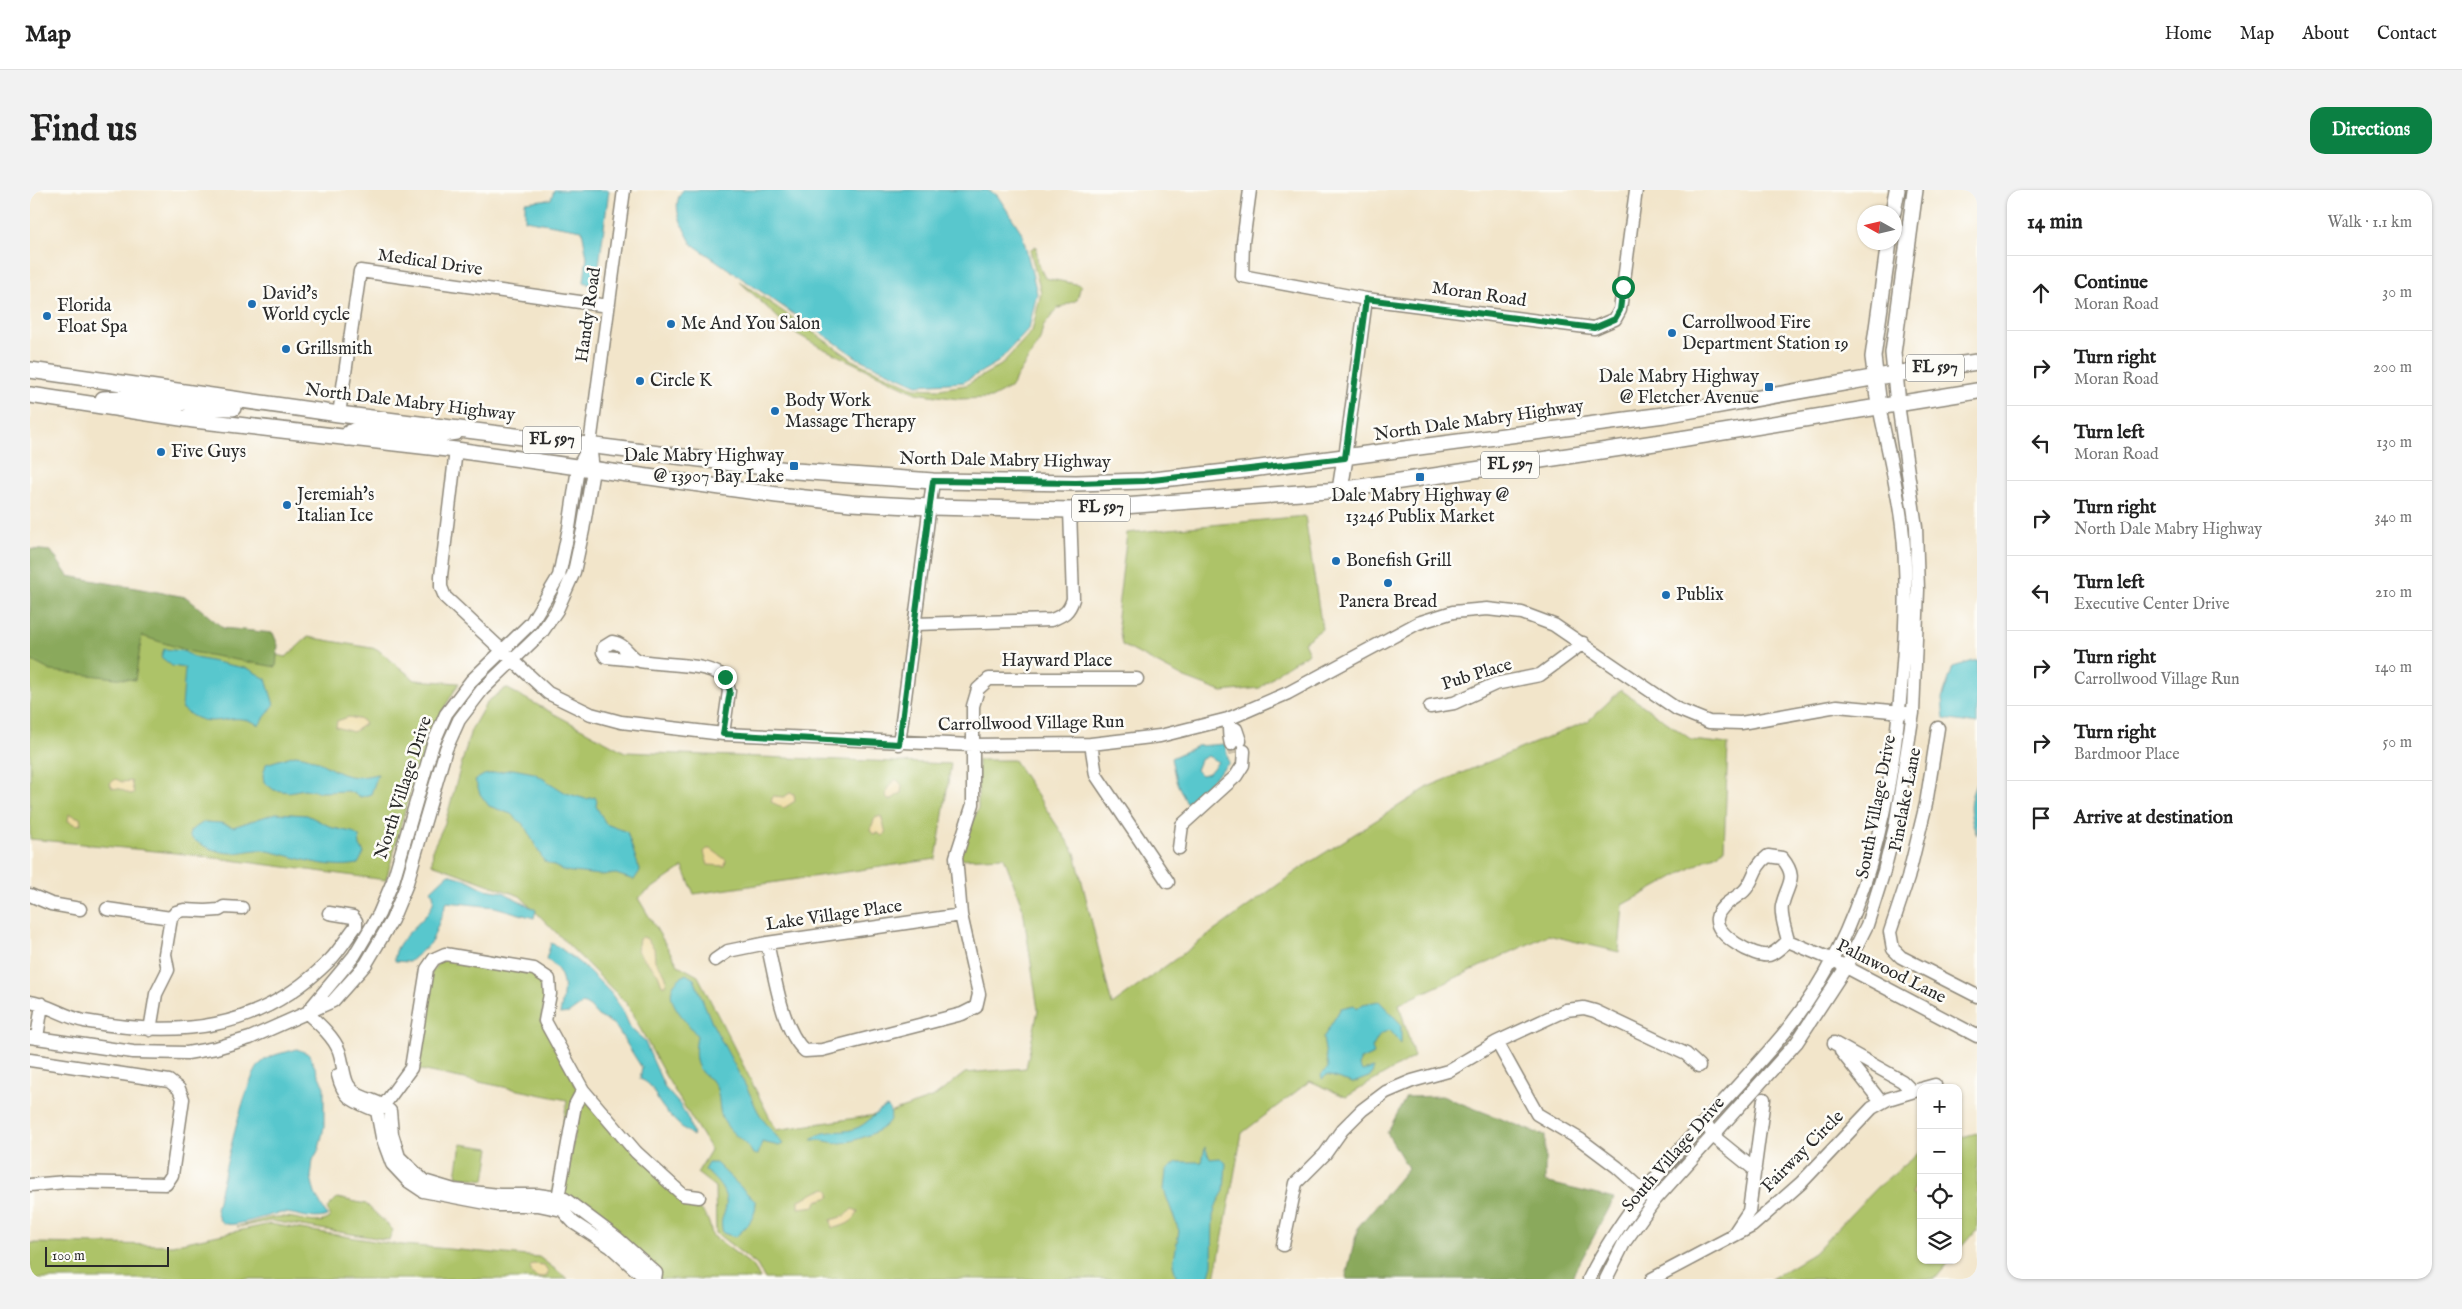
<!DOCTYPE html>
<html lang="en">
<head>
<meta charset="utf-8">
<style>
  :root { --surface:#fff; --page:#f2f2f2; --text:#222; --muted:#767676; --line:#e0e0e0; --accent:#0b8043 }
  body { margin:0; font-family:"IM FELL English",serif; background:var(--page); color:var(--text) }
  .controls { position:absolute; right:15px; bottom:15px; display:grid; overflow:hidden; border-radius:10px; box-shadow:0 1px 4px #0004 }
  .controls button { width:45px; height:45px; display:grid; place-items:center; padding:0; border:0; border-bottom:1px solid var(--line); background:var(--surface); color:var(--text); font:25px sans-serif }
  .compass { position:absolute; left:1827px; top:15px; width:45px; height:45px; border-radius:50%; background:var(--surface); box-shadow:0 1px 4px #0004; rotate:278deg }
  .scale { position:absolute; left:15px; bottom:12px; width:124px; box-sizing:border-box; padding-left:5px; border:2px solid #2b2b2b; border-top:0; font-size:14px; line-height:18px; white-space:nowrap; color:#2b2b2b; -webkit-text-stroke:4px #fdfcf7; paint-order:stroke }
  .stop { position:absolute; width:15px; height:15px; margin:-11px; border:4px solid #0b8043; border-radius:50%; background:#fff }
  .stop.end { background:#0b8043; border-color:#fff; box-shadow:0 1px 5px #0008 }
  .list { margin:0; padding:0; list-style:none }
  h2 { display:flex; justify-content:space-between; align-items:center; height:65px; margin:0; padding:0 20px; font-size:21px }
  h2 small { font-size:16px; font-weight:400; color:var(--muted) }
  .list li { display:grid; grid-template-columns:32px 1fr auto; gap:15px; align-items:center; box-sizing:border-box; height:75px; padding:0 20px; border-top:1px solid var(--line) }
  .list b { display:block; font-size:19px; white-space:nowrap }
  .list p { margin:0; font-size:16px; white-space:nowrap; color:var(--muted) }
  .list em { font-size:16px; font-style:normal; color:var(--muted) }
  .icon { flex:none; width:28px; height:28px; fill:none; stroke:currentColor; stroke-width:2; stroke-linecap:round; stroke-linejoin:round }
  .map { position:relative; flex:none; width:1947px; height:1089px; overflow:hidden; border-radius:15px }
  header { display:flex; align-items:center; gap:30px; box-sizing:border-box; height:70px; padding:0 25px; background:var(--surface); border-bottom:1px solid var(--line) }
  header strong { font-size:24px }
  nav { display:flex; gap:28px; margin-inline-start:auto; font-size:18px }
  .intro { display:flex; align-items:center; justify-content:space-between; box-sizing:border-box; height:120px; padding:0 30px }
  h1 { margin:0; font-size:35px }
  .button { padding:12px 22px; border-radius:15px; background:var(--accent); color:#fff; font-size:18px; font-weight:700 }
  main { display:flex; gap:30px; padding:0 30px }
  aside { flex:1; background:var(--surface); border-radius:15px; box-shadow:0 1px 4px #0004 }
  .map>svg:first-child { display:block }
  .green { fill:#adc368; stroke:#6c774a }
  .forest { fill:#8aa95c; stroke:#5a6a44 }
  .sand { fill:#eeda9e; stroke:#8c8264 }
  .water { fill:#59c7cd; stroke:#42797c; fill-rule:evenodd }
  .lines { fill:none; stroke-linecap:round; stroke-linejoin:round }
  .minor-tunnel { stroke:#cac0aa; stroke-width:12; stroke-dasharray:12 6; stroke-linecap:butt }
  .minor-casing { stroke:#8e887a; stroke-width:15 }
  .major-casing { stroke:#8e887a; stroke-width:18 }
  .minor { stroke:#fff; stroke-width:12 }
  .major { stroke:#fff; stroke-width:15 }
  .route { stroke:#0b8043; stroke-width:6 }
  .poi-dot { fill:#1f6fb2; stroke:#fdfcf7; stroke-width:2 }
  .labels { text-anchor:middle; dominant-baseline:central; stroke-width:5; stroke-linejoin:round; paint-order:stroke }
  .shield { fill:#fdfcf7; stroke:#6a6a68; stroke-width:1 }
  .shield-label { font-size:16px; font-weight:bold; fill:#2b2b2b }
  .street-label { font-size:18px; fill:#2b2b2b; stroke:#fdfcf7 }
  .poi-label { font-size:18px; fill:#2b2b2b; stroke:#fdfcf7; text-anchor:start }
</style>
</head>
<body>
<header>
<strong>Map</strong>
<nav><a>Home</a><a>Map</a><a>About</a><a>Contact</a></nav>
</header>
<div class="intro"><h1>Find us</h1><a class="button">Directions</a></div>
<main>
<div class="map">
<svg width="1947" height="1089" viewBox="0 0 1947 1089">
  <rect width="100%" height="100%" fill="#fdfcf7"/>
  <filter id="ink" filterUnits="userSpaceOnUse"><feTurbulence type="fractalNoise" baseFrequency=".02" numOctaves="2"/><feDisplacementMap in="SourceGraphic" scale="10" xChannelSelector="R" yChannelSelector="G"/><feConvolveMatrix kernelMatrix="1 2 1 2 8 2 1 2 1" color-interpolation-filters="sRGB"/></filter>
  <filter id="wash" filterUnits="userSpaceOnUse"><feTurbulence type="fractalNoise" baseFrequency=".0096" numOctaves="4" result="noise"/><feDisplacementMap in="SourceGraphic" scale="20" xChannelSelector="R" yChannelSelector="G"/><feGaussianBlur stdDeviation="1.12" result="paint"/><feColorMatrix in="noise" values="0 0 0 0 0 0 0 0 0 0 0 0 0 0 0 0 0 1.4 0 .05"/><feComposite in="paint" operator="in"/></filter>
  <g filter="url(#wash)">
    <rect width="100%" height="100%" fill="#f2e5ca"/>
    <path class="green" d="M1006,56l2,18 7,14 36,7 -4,15 -20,9 -14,18 -3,13 -30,48 -19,10 -33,1 -42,-6 -96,-46 -28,-16 -53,-50 117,81 59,26 24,1 27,-4 35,-20 31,-34 9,-38 -11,-43z
      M1275,326l17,113 -18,13 5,11 -28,17 -21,18 -38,4 -37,-14 -63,-33 -5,-29 10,-83z
      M0,416l175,33 81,18 22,-20 69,12 38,31 44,3 -24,41 -24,65 -25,91 -210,-27 -146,-14z
      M476,498l119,64 326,12 -15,95 -242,35 -11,-27 -45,31 40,67 20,11 78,154 113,-17 45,-16 31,-24 61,-5 12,-58 -15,-101 -19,-52 -45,2 19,-51v-48h36l61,93 37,152 189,-137 129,-82 158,-65 33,-31 71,50 36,4 -4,106 -101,55 -4,47 -71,-17 -149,69 15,53 -68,40 -36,-16 -68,52 -27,146h-450l-8,-14 -41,-32 -1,-46 -18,-14 14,-23 -46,-75 -38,-71 -107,-108 -88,-32 1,-16 12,-25 26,-93 16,-28z
      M416,769l86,13 12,9 2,12 -5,27 37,70 -24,103h-2l15,-93 -151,-31 16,-98 6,-8z
      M554,908l104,102c16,13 20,14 24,35l42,32 6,12h-100l-97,-84 17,-89z
      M1947,943v96l-19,22v-113z
      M431,954l29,4 -5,32 -29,-4z
      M1891,961v109h30l-16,19h-164l43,-26 62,-65z
      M307,1008l29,6 27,26 -4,10 -118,-19 -34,6c15,-4 31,-11 47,-10 16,0 32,10 46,1l-3,-10z
      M240,1034l122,20 147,13 29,22h-538v-36l142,2z"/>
    <path class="forest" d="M0,359l21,2 17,25 118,21 37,31 50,5 5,12 -2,22 -84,-15 -50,-16 -7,44 -84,-9 -21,-11z
      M1412,906l103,40v46l69,17 -43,80h-224l-1,-3 12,-49 50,-59 -21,-35 19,-36z"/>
    <path class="sand" d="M319,527l13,3 3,4 -12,8 -17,-5 1,-6z
      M86,589l6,3 9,-1 3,12 -4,1 -10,-5 -8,-1 -2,-5z
      M866,589l6,6 -1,8 -12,8 -3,-4 1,-8z
      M760,603l4,1 1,7 -11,7 -13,-6 2,-6 11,1z
      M39,624l11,4 1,6 -5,1 -8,-4z
      M851,626l5,17 -4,3 -4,-3 -5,1 -3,-4 5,-12z
      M677,659h4l15,11 -1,6 -17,-1 -4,-13z
      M613,747l4,2 7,9 1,13c5,6 15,16 10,24h-3l-4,-11 -21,-23 2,-12z
      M1886,993h5v16l-10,-5z
      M796,998l4,4v5l-13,4 -2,5 -16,2v-8z
      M822,1019l6,2c-2,11 -16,16 -26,17l-1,-8 14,-4z
      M503,1074l11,1 4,6 -1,5 -8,2 -7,-4 -2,-7z"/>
    <path class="water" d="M524,0h55l-13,98 -12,-6 3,-25 -5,-27 -57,-10v-18l26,-3z
      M653,0h304l10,5 25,38 15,60 -8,35 -31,34 -34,20 -47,3 -58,-26 -167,-115c-8,-15 -23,-38 -9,-54z
      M134,459l19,2 13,7 53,11 17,10 8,26 -15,20c-30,-18 -47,11 -77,-17l3,-40 -13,-2 -11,-9z
      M1947,470v64l-33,-5 -2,-20 11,-32z
      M1195,554l4,19 -42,41 -11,-23 -5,-23 26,-12zM1178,566l10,6 -9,11 -8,2 -5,-5 4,-10z
      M265,565c25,1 39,22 63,22 6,0 14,-2 20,-3l-7,20 -10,3 -13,-6 -27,1 -17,-3 -15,3 -15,-2 -10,-8 -1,-7 3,-11z
      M483,579l21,4 32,20 20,6 9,-2 2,4 -1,5 10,18 21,8 13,39 -6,9 -18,-6 -17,1 -35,-4 -20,-10 -20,-36 -13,-11 -22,-8 -9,-12 -5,-14 9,-5z
      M1947,592v53c-8,-22 -10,-31 0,-53z
      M246,623l31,2 26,13 19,4 7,5 1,9 4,7 -6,11c-32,6 -63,-8 -95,-14 -9,-1 -21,3 -31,3 -14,0 -31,-7 -42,-16v-6l14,-9 17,1 12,4z
      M418,684l18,5 19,10 18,3 33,18 -2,8 -39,-11 -48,-5 -16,41 -22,19 -14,-1c-4,-27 51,-47 36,-71z
      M521,753l8,4 28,22 23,23 12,17 9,20 13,11 21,48 16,18 8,15 4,15c-12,-9 -25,-20 -34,-34 -6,-10 -6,-18 -19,-23l2,-11 -24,-38 -5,-6 -15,-8 -8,-9 -7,-4 -14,10 -9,1c4,-23 9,-40 -14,-55z
      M656,784l8,5 18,44 40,75c7,20 18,30 31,46l-4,2 -17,-4 -4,13 -5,-1c-6,-12 -18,-17 -26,-28 -10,-13 -6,-23 -10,-36 -2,-10 -9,-11 -15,-17 -9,-11 -7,-24 -5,-37 -13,-20 -44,-43 -11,-62z
      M1349,811l22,23v20l-11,-14 -10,4 -8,14 2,6 -14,6 -1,6 3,5 12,-3 -3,8 -18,7 -26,-8 -5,4 -1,-4 7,-7 -5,-30 18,-30 13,-3 3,4 6,-5z
      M267,859l12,5 15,33v40l-5,22 -6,11 -2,17 4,17 12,22c-15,6 -31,-4 -47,-3 -14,2 -43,14 -54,11 -7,-1 -8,-8 -10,-15 7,-28 28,-130 45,-146 9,-9 24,-10 36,-14z
      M857,917c18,20 -34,35 -47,36 -10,0 -18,-4 -28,-3 11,-12 28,-6 42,-11 14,-4 21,-18 33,-22z
      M1175,957l5,12 10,-1 6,5 -2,28 -7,12 -4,13 -1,49 -4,14h-31l-4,-14 6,-34 -15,-41 2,-19 11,-9h25z
      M678,973h8l40,39c0,16 -9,25 -21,35l-12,-4c-4,-15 1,-15 3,-27 2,-15 -11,-28 -22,-36z"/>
  </g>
  <g filter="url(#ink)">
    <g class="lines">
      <path class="minor-tunnel" d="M1201,554l3,10"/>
      <g class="minor-casing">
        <path id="minor" d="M1220,0l-7,52 -1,34 124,23 228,29 21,-9 5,-9 16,-120
          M309,224l21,-143 248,35
          M426,260l-15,126v11l4,10 103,96 43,21 30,8 102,12 249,11 119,-1 69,-8 68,-17 60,-26 130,-70 35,-11 34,-3 35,4 32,12 123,84 32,13 32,1 96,-17 76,7
          M1315,268l21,-159
          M885,434l136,-4c13,-5 18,-8 22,-21l-3,-89
          M607,470l-31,-3 -3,-5 1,-5 8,-5c15,2 17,16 28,19 28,5 61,1 85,16l4,14 -6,43
          M1400,517l24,-4 41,-19 45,-9 43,-32
          M1198,529c2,9 0,15 3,25
          M1200,536l6,3 4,12
          M1908,538l-12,76 -18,74 -18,54 3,17 8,8 76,39
          M869,554l34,-263
          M1061,554l5,31 72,107
          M1149,658l3,-23 54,-49 7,-11 1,-14
          M1738,666l14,2c17,21 5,25 0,48 -2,10 4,25 6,35 -5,4 -12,12 -19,14 -14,3 -55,-20 -52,-37 2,-13 18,-19 27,-27 11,-11 8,-23 24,-35z
          M0,705l21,9 29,5
          M77,719l64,9 5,-6 8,-2 21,1 14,-1 5,-3 18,1
          M1758,751l45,19 144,76
          M737,753c8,32 14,86 38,108l17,-1 140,-36 14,-7 3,-13 -18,-79 -5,-58 17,-53v-98l5,-17 11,-10h148
          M685,770l13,-9 39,-8 194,-28
          M0,812c19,3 35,15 54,19 95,17 174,11 246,-61 10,-10 17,-23 26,-34v-5l-3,-4 -24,-4
          M279,820l45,-54 25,-42 14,-33 40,-137 13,-30 25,-33 60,-58 28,-47 10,-48 9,-60 12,-24
          M277,823c11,10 27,24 32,38 4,11 4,25 9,34 10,16 28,12 42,26l2,23 7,23 25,24 30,9 45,5h39l27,4 52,39 39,35 -1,6
          M120,840l6,-36 12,-24 -3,-16 6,-36
          M0,847l103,15 54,1 29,-5 34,-10 83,-37 33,-37 26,-44 14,-34 40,-137 13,-29 23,-30 60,-58 15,-22 17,-38 9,-42 10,-60 -3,-26 34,-254
          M7,848l5,-34
          M1467,852l40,72 44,26 36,27 32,29
          M1804,853l68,38 10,10
          M1811,861l40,51
          M0,870l139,21 10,8 4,10 -11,76 -6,9 -100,-2 -36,3
          M308,885c6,25 16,26 39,36l5,26 10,27 16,17 15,10 74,14h41l24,5 12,13 37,24 35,32
          M1894,898l11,-3
          M347,921l7,-6 27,-37 16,-99 7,-10 11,-5 89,15 15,10 1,15 -5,27 38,69 53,62 47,43 16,2
          M1679,938l4,8 42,34
          M528,1008l17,-93 8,-15
          M1703,1045l16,-24 15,-112
          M1253,1055l13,-62 29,-29 17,-24 20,-20 24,-18 26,-11 36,-10 49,-29 69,-32 18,-2 11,3 91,43 13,12
          M1559,1089c47,-96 129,-166 196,-247 82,-101 107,-229 117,-355 4,-50 6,-101 0,-151 -5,-40 -15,-80 -23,-120
          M1576,1089l18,-36 30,-42 143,-159 49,-75 21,-42 17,-54 11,-44 18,-114 5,-123 -2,-63 -18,-123
          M1622,1089l100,-53 49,-43 71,-75 16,-9 33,-10"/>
      </g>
      <g class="major-casing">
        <path id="major" d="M1863,22l4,-22
          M0,180l309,44 457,57 137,10 143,2 68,-2 100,-11 420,-55 230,-41 83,-12
          M0,205l164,25 262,30 321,45 74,8 79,4 140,3 270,-20 328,-49 309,-50
          M73,209l21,-1 55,6 19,-10
          M1868,214l-5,-51 22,-163
          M1849,216l-6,-49 16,-115
          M155,229l17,-12 31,1
          M317,248l2,-5 13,-6 74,8 20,-3
          M1310,300l5,-32"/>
      </g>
      <use href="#minor" class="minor"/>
      <use href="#major" class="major"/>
    </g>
  </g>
  <g class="lines" filter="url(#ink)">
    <path class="route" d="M695,487l5,14 -7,43 176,10 34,-263 143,2 68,-2 201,-23 21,-159 228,29 21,-9 5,-9 3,-23"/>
  </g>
  <g class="poi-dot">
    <circle cx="222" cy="114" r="5"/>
    <circle cx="17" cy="126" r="5"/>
    <circle cx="641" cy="134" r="5"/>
    <circle cx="1642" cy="143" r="5"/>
    <circle cx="256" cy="159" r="5"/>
    <circle cx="610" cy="191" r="5"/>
    <rect x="1734" y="192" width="10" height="10" rx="2.5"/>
    <circle cx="745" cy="221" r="5"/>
    <circle cx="131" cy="262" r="5"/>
    <rect x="759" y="271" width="10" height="10" rx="2.5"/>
    <rect x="1385" y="282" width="10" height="10" rx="2.5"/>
    <circle cx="257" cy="315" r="5"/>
    <circle cx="1306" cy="371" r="5"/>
    <circle cx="1358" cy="393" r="5"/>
    <circle cx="1636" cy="405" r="5"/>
  </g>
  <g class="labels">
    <g class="shield">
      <rect x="1876" y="164.5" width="58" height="27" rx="4"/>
      <rect x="493" y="236.5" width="58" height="27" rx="4"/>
      <rect x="1451" y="261.5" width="58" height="27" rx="4"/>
      <rect x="1042" y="304.5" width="58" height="27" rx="4"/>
    </g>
    <g class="shield-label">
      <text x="1905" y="178">FL 597</text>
      <text x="522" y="250">FL 597</text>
      <text x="1480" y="275">FL 597</text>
      <text x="1071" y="318">FL 597</text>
    </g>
    <g class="street-label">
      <text transform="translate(400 73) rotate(8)">Medical Drive</text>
      <text transform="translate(1449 105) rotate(8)">Moran Road</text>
      <text transform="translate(559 125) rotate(-82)">Handy Road</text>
      <text transform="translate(380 213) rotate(7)">North Dale Mabry Highway</text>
      <text transform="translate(1449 231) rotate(-8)">North Dale Mabry Highway</text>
      <text transform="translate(975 271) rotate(1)">North Dale Mabry Highway</text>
      <text x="1027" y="471">Hayward Place</text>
      <text transform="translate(1447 485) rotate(-17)">Pub Place</text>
      <text transform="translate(1001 534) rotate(-1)">Carrollwood Village Run</text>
      <text transform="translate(374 598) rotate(-72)">North Village Drive</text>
      <text transform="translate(1876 610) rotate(-79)">Pinelake Lane</text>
      <text transform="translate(1847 617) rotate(-79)">South Village Drive</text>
      <text transform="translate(804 726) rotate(-8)">Lake Village Place</text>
      <text transform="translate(1861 782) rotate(27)">Palmwood Lane</text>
      <text transform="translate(1773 962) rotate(-45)">Fairway Circle</text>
      <text transform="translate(1644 965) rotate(-49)">South Village Drive</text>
    </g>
    <g class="poi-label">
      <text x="232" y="104">David's<tspan x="232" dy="21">World cycle</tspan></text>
      <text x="27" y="116">Florida<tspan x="27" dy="21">Float Spa</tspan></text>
      <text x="1652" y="133">Carrollwood Fire<tspan x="1652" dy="21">Department Station 19</tspan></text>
      <text x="651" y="134">Me And You Salon</text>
      <text x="266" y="159">Grillsmith</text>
      <text x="1729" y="187" text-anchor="end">Dale Mabry Highway<tspan x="1729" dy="21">@ Fletcher Avenue</tspan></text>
      <text x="620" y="191">Circle K</text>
      <text x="755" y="211">Body Work<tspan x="755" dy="21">Massage Therapy</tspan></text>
      <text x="141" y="262">Five Guys</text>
      <text x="754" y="266" text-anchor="end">Dale Mabry Highway<tspan x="754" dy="21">@ 13907 Bay Lake</tspan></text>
      <text x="267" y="305">Jeremiah's<tspan x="267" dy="21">Italian Ice</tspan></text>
      <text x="1390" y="306" text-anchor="middle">Dale Mabry Highway @<tspan x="1390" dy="21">13246 Publix Market</tspan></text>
      <text x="1316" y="371">Bonefish Grill</text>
      <text x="1646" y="405">Publix</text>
      <text x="1358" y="412" text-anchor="middle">Panera Bread</text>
    </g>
  </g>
</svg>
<div class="controls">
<button>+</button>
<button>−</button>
<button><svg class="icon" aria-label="locate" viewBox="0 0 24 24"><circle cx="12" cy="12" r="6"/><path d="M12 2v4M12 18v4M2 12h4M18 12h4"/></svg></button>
<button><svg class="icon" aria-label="layers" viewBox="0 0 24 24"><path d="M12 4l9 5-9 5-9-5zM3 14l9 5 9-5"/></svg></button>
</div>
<svg class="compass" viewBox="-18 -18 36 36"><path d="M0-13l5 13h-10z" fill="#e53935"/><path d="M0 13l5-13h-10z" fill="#767676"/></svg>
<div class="scale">100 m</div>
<div class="stop" style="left:1593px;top:97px"></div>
<div class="stop end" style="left:695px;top:487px"></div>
</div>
<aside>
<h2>14 min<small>Walk · 1.1 km</small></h2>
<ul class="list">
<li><svg class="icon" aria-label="ahead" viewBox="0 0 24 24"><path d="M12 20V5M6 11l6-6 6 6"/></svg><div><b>Continue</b><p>Moran Road</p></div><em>30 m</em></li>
<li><svg class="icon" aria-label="right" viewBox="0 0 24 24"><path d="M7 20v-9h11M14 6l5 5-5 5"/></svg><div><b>Turn right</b><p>Moran Road</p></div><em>200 m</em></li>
<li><svg class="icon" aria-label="left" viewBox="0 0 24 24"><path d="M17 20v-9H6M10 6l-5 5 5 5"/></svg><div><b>Turn left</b><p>Moran Road</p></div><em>130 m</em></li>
<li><svg class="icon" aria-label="right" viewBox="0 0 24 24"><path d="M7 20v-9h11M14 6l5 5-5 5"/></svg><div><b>Turn right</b><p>North Dale Mabry Highway</p></div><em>340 m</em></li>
<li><svg class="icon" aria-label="left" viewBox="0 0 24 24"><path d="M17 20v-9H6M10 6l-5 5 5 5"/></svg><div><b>Turn left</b><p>Executive Center Drive</p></div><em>210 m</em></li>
<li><svg class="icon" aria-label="right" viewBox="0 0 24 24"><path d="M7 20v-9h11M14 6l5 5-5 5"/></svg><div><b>Turn right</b><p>Carrollwood Village Run</p></div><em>140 m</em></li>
<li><svg class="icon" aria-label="right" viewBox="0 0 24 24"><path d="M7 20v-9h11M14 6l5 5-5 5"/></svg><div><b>Turn right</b><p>Bardmoor Place</p></div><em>50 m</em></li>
<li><svg class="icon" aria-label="arrive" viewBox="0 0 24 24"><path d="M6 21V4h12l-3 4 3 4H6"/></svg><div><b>Arrive at destination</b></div></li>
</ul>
</aside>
</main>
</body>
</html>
